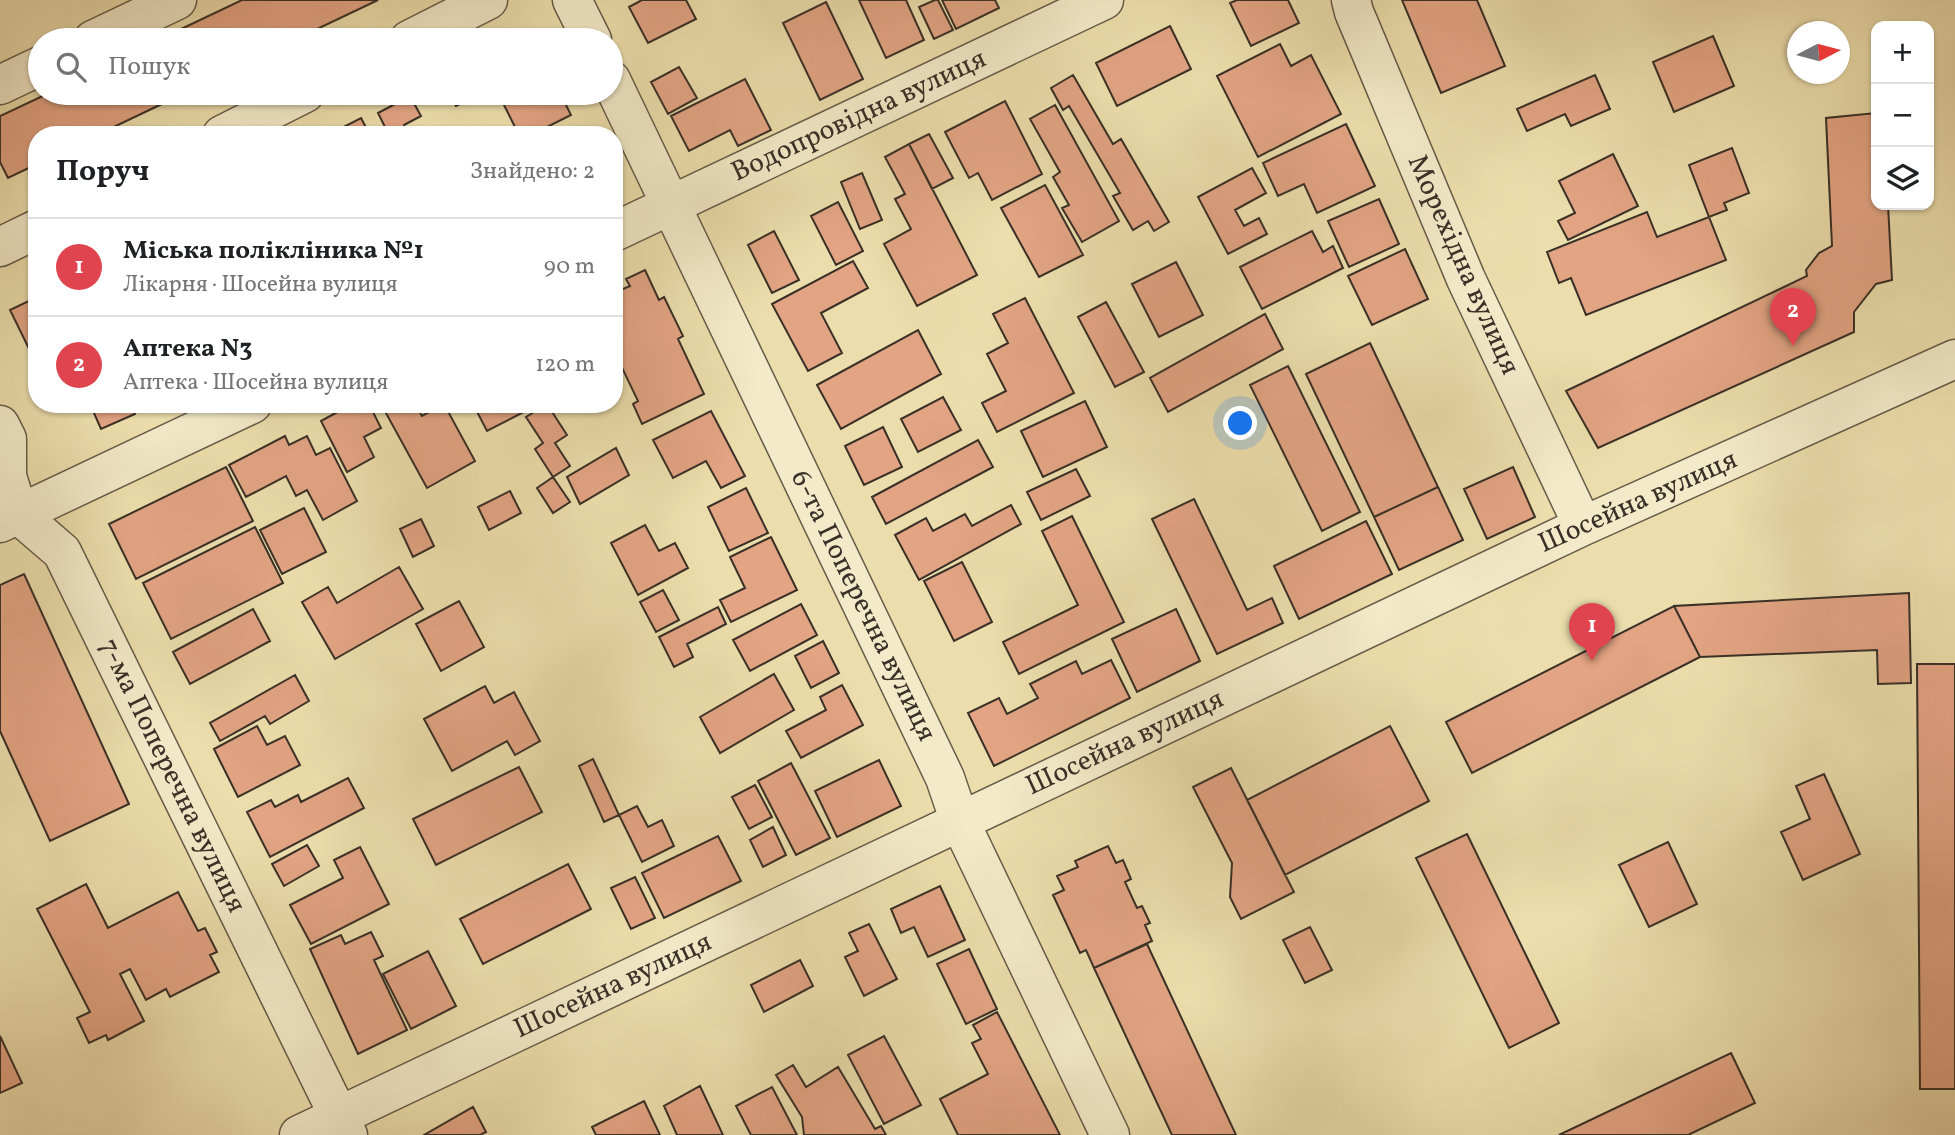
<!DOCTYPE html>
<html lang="uk">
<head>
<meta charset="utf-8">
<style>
  :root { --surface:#fff; --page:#f6f6f6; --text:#202124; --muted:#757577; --line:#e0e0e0; --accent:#1a73e8 }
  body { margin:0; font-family:Vollkorn,serif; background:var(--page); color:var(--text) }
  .controls { position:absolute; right:21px; top:21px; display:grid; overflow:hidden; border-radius:14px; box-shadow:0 2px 5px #0004 }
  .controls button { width:63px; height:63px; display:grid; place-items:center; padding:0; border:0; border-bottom:2px solid var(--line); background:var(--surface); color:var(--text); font:35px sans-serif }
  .compass { position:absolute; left:1787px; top:21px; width:63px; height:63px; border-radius:50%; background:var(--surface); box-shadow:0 2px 5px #0004; rotate:84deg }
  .you { position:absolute; left:1241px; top:424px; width:24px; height:24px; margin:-18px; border:5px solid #fff; border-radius:50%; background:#1a73e8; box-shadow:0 0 0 10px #1a73e833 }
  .badge { display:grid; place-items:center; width:46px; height:46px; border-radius:50%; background:var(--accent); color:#fff; font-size:23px; font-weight:700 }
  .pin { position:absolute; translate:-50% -58px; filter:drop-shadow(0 2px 4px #0008) }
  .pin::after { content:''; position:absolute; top:37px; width:24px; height:21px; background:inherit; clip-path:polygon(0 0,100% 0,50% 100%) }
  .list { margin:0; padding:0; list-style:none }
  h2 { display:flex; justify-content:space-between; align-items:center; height:91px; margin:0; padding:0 28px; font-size:30px }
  h2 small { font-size:23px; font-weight:400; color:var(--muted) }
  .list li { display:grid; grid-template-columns:46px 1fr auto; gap:21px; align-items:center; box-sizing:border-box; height:98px; padding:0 28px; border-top:2px solid var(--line) }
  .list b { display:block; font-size:26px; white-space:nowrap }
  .list p { margin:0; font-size:23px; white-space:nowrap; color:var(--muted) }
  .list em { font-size:23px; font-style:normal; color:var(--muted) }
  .icon { flex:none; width:38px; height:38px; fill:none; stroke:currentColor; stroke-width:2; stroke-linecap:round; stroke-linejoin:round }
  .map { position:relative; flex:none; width:1955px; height:1135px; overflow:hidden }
  .search { position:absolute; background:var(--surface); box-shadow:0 2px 5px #0004; left:28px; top:28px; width:595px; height:77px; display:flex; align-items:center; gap:18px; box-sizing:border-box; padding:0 24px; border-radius:38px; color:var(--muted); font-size:26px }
  .panel { position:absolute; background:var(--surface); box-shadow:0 2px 5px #0004; left:28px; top:126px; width:595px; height:287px; border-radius:28px }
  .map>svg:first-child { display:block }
  .building { fill:#e2a483; stroke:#393027; stroke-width:2 }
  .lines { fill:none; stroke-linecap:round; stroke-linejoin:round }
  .minor-casing { stroke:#665c48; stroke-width:41 }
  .minor { stroke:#f3eac9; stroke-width:38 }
  .labels { text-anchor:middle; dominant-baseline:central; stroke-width:5; stroke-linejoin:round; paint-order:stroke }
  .street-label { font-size:28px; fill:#393027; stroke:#f3eac9 }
</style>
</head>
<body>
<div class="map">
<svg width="1955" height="1135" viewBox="0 0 1955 1135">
  <rect width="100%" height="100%" fill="#ecdeac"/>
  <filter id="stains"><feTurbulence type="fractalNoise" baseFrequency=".00286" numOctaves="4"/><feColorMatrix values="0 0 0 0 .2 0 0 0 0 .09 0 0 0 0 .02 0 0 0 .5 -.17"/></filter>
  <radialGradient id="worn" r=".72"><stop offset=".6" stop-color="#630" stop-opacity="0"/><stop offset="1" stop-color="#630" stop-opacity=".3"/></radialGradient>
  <path class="building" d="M242,0h136l-84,40h-136z
    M642,0h44l10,19 -48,24 -19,-36z
    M859,0h47l18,40 -38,18z
    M935,0h3l15,30 -19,9 -15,-32z
    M942,0h53l4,8 -43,21z
    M1237,0h51l11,23 -48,23 -21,-43z
    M1402,0h75l28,66 -64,27z
    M826,2l37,77 -43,21 -37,-77z
    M1170,26l21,43 -74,37 -21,-43z
    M1713,36l21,50 -60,26 -21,-50z
    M1280,44l11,22 20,-11 30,59 -83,43 -41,-81z
    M679,67l18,31 -29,16 -17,-32z
    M1073,75l40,69 8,-5 48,83 -15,9 -6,-10 -15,9 -20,-34 7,-3 -51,-87 -6,4 -12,-22z
    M1595,75l15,34 -39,17 -6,-12 -38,17 -10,-22z
    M745,79l26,51 -33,16 -8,-16 -41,21 -18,-35z
    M49,93h136l-88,42h-60v29l-29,14 -8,-16v-46z
    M449,93h34l-27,13z
    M514,93h46l11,22 -40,20h-12l-18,-36z
    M410,96l11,20 -17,9 5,10h-20l-11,-22z
    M1005,101l37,73 -50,26 -14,-27 -9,5 -24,-46z
    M1055,105l64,116 -37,21 -20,-34 7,-3 -16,-28 7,-5 -30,-53z
    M1876,113v92h12l4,75 -16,4 -22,28v20l-256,116 -32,-57 241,-115 -1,-6 13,-17 13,-7 -6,-128z
    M361,118l9,17h-42z
    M1346,124l29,62 -58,27 -13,-29 -26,12 -15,-33z
    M929,134l24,44 -21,11 -23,-45z
    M909,144l68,131 -60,31 -33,-62 27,-15 -16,-30 10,-5 -20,-37z
    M1732,148l17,45 -25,10 3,7 -18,7 -20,-52z
    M1613,154l25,52 -70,34 -10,-19 17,-8 -16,-32z
    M1252,168l14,25 -31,17 9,16 15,-8 8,16 -39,20 -30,-57z
    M862,173l20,47 -22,9 -19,-47z
    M1045,185l38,70 -44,22 -38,-69z
    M1379,199l20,45 -50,23 -21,-46z
    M838,202l25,49 -27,14 -25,-49z
    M1647,212l10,25 52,-20 17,43 -140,55 -15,-37 -12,5 -12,-31z
    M774,231l25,49 -27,13 -24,-48z
    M1312,231l11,21 10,-6 10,22 -81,41 -22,-42z
    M1405,249l23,50 -56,26 -24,-49z
    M853,261l15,27 -47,25 21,40 -34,18 -36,-67z
    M1176,262l27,53 -44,22 -27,-53z
    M645,270l14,30 5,-3 19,39 -5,3 26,55 -62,30 -9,-20 5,-3 -24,-50v-58l16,-7 -4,-7z
    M37,297v68l-27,-55z
    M1025,298l49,95 -77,39 -15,-29 24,-12 -19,-37 21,-11 -15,-29z
    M1106,302l38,70 -29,15 -37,-70z
    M1265,314l18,35 -115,63 -18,-34z
    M918,330l23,44 -100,55 -24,-44z
    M1370,343l68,144 -64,30 -68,-143z
    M1288,366l72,146 -38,19 -72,-146z
    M943,397l18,33 -43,22 -17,-33z
    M1085,401l22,46 -64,30 -22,-46z
    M90,404h40l5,10 -34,15z
    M352,404h17l12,24 -17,9 10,20 -27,15 -26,-51z
    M381,404h34l7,12 22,-12 31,57 -48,27z
    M473,404h66l-52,27z
    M547,404l20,31 -12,8 15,23 -17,11 17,25 -17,11 -16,-25 16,-11 -18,-28 8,-6 -17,-26z
    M711,411l34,65 -24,12 -15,-27 -33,17 -20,-38z
    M883,427l19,40 -38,18 -19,-39z
    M285,436l4,9 18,-9 9,19 14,-7 27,53 -34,19 -16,-30 -11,6 -10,-20 -40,21 -17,-32z
    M978,440l15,27 -107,57 -14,-27z
    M616,448l13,27 -49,29 -13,-27z
    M226,467l27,54 -117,58 -27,-55z
    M1513,467l22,50 -48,22 -23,-50z
    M1076,469l14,27 -49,24 -14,-28z
    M1438,487l25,53 -64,30 -25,-53z
    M746,488l22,45 -39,18 -21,-44z
    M510,491l11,22 -32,17 -11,-23z
    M1194,499l53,111 25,-12 11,25 -66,31 -65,-135z
    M1011,505l10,19 -102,56 -24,-45 31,-17 7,13 32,-17 7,12z
    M304,508l22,44 -44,22 -22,-44z
    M1072,516l52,106 -105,52 -16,-32 75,-37 -36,-74z
    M421,519l13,27 -21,11 -13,-28z
    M1366,521l26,53 -93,45 -25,-53z
    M645,525l14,26 16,-8 13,25 -50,27 -27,-52z
    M255,527l28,56 -112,56 -28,-56z
    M771,537l26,53 -66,32 -11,-22 25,-12 -15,-31z
    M962,562l30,60 -38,19 -30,-60z
    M399,567l24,42 -88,50 -33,-57 26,-15 9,16z
    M24,574l105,230 -79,37 -50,-110v-146z
    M663,590l16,30 -23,12 -16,-30z
    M1909,593l2,90 -33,1 -1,-34 -177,7 -26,-51z
    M459,601l25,46 -43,24 -25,-47z
    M801,604l16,31 -67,36 -17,-31z
    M1674,606l26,51 -228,116 -26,-51z
    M718,607l8,17 -39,20 6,13 -19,10 -15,-30z
    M253,609l17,32 -80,43 -17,-32z
    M1176,609l24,52 -63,31 -25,-53z
    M823,641l16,32 -28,15 -16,-32z
    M1111,660l19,38 -136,68 -26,-53 31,-15 8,16 31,-16 -8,-14 46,-23 6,13z
    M1917,664h38v425h-35z
    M774,674l20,36 -74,43 -20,-36z
    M295,675l14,26 -39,23 -5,-8 -45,25 -10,-18z
    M842,685l21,40 -62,33 -15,-27 40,-21 -6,-13z
    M485,686l9,17 20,-11 26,49 -25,14 -8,-14 -55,30 -28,-52z
    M257,726l10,19 18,-9 15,29 -62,32 -24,-48z
    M1390,726l39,75 -144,74 -38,-75z
    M593,759l26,56 -15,7 -25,-56z
    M879,760l22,46 -64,31 -22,-46z
    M791,763l39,75 -34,17 -38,-74z
    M519,767l23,45 -106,53 -23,-46z
    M1231,768l63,124 -53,27 -11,-22 2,-34 -39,-76z
    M1824,774l36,80 -57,26 -22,-48 29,-13 -14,-33z
    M348,778l16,30 -94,49 -23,-45 24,-12 4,7 23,-12 3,7z
    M755,785l17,32 -23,12 -17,-32z
    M637,806l11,21 14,-7 12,26 -32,16 -23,-47z
    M773,827l13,28 -23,12 -13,-27z
    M1467,834l92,189 -50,25 -93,-190z
    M718,836l23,45 -77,37 -22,-45z
    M1668,842l29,62 -48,23 -30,-62z
    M307,845l12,21 -35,20 -12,-22z
    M1108,846l8,17 7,-3 8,19 -6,3 12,26 5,-2 8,17 -5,2 7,16 -58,27 -8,-18 -6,3 -27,-58 11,-5 -7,-14 21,-9 -3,-6z
    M360,847l29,57 -78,40 -21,-39 53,-27 -9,-18z
    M568,864l23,45 -108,55 -23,-45z
    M635,877l20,41 -24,11 -20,-41z
    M86,884l22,44 70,-36 20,39 7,-3 12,24 -7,3 9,17 -49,25 -4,-8 -20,11 -16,-31 -10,5 24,47 -36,19 -2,-5 -17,8 -12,-25 13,-6 -53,-103z
    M940,886l25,54 -37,17 -14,-30 -13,6 -10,-24z
    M869,924l28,55 -33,17 -19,-39 13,-6 -9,-18z
    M1310,927l22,43 -27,13 -22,-43z
    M371,932l12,24 -9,4 33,70 -49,24 -48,-105 31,-14 4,9z
    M1147,944l89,191h-64l-78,-167z
    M969,949l28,60 -31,15 -29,-60z
    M428,951l28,55 -45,23 -28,-55z
    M800,960l13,26 -49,26 -13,-27z
    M997,1012l63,123h-102l-18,-36 48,-25 -16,-31 9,-4 -8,-14z
    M0,1036l22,47 -22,10z
    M884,1036l37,69 -37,19 -36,-69z
    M1731,1053l24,50 -67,32h-129z
    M793,1065l13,22 32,-20 37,62 6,-3 5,9h-82l-2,-18 -26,-42z
    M700,1086l23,49h-46l-13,-29z
    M772,1087l25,48h-46l-15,-29z
    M644,1101l16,34h-64l-4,-8z
    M473,1107l13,25 -6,3h-56z"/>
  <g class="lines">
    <g class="minor-casing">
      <path id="minor" d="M572,0l20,40
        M1351,0l3,12 112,267 117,247
        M93,40l84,-40
        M409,40l79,-40
        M611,80l334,698 15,44 150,313
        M0,85l40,-19
        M222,135l83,-42
        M614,232l490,-232
        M0,247l37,-18
        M0,425l7,14v37l12,39 43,37 286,583
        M0,523l252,-119
        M299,1135l1284,-609 372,-167"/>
    </g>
    <use href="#minor" class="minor"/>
  </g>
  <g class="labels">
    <g class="street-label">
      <text transform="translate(859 116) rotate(-25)">Водопровідна вулиця</text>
      <text transform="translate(1463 265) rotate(66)">Морехідна вулиця</text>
      <text transform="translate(1638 502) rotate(-24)">Шосейна вулиця</text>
      <text transform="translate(863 606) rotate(64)">6-та Поперечна вулиця</text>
      <text transform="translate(1125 743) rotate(-25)">Шосейна вулиця</text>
      <text transform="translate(172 776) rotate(64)">7-ма Поперечна вулиця</text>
      <text transform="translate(613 986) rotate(-25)">Шосейна вулиця</text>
    </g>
  </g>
  <rect width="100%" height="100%" filter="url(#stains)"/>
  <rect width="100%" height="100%" fill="url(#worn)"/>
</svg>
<div class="controls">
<button>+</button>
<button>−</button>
<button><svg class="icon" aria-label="layers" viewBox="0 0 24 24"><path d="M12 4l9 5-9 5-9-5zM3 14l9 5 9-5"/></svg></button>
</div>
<svg class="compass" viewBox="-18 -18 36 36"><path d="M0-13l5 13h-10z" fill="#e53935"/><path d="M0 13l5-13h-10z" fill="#757577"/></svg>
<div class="you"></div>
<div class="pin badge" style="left:1592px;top:661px;background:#e0444e">1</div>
<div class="pin badge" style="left:1793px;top:346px;background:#e0444e">2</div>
<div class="search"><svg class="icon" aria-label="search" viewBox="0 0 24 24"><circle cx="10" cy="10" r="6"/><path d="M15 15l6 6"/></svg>Пошук</div>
<section class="panel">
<h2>Поруч<small>Знайдено: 2</small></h2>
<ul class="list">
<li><span class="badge" style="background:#e0444e">1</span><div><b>Міська полікліника №1</b><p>Лікарня · Шосейна вулиця</p></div><em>90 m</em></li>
<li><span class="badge" style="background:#e0444e">2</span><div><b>Аптека N3</b><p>Аптека · Шосейна вулиця</p></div><em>120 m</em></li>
</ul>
</section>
</div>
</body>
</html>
